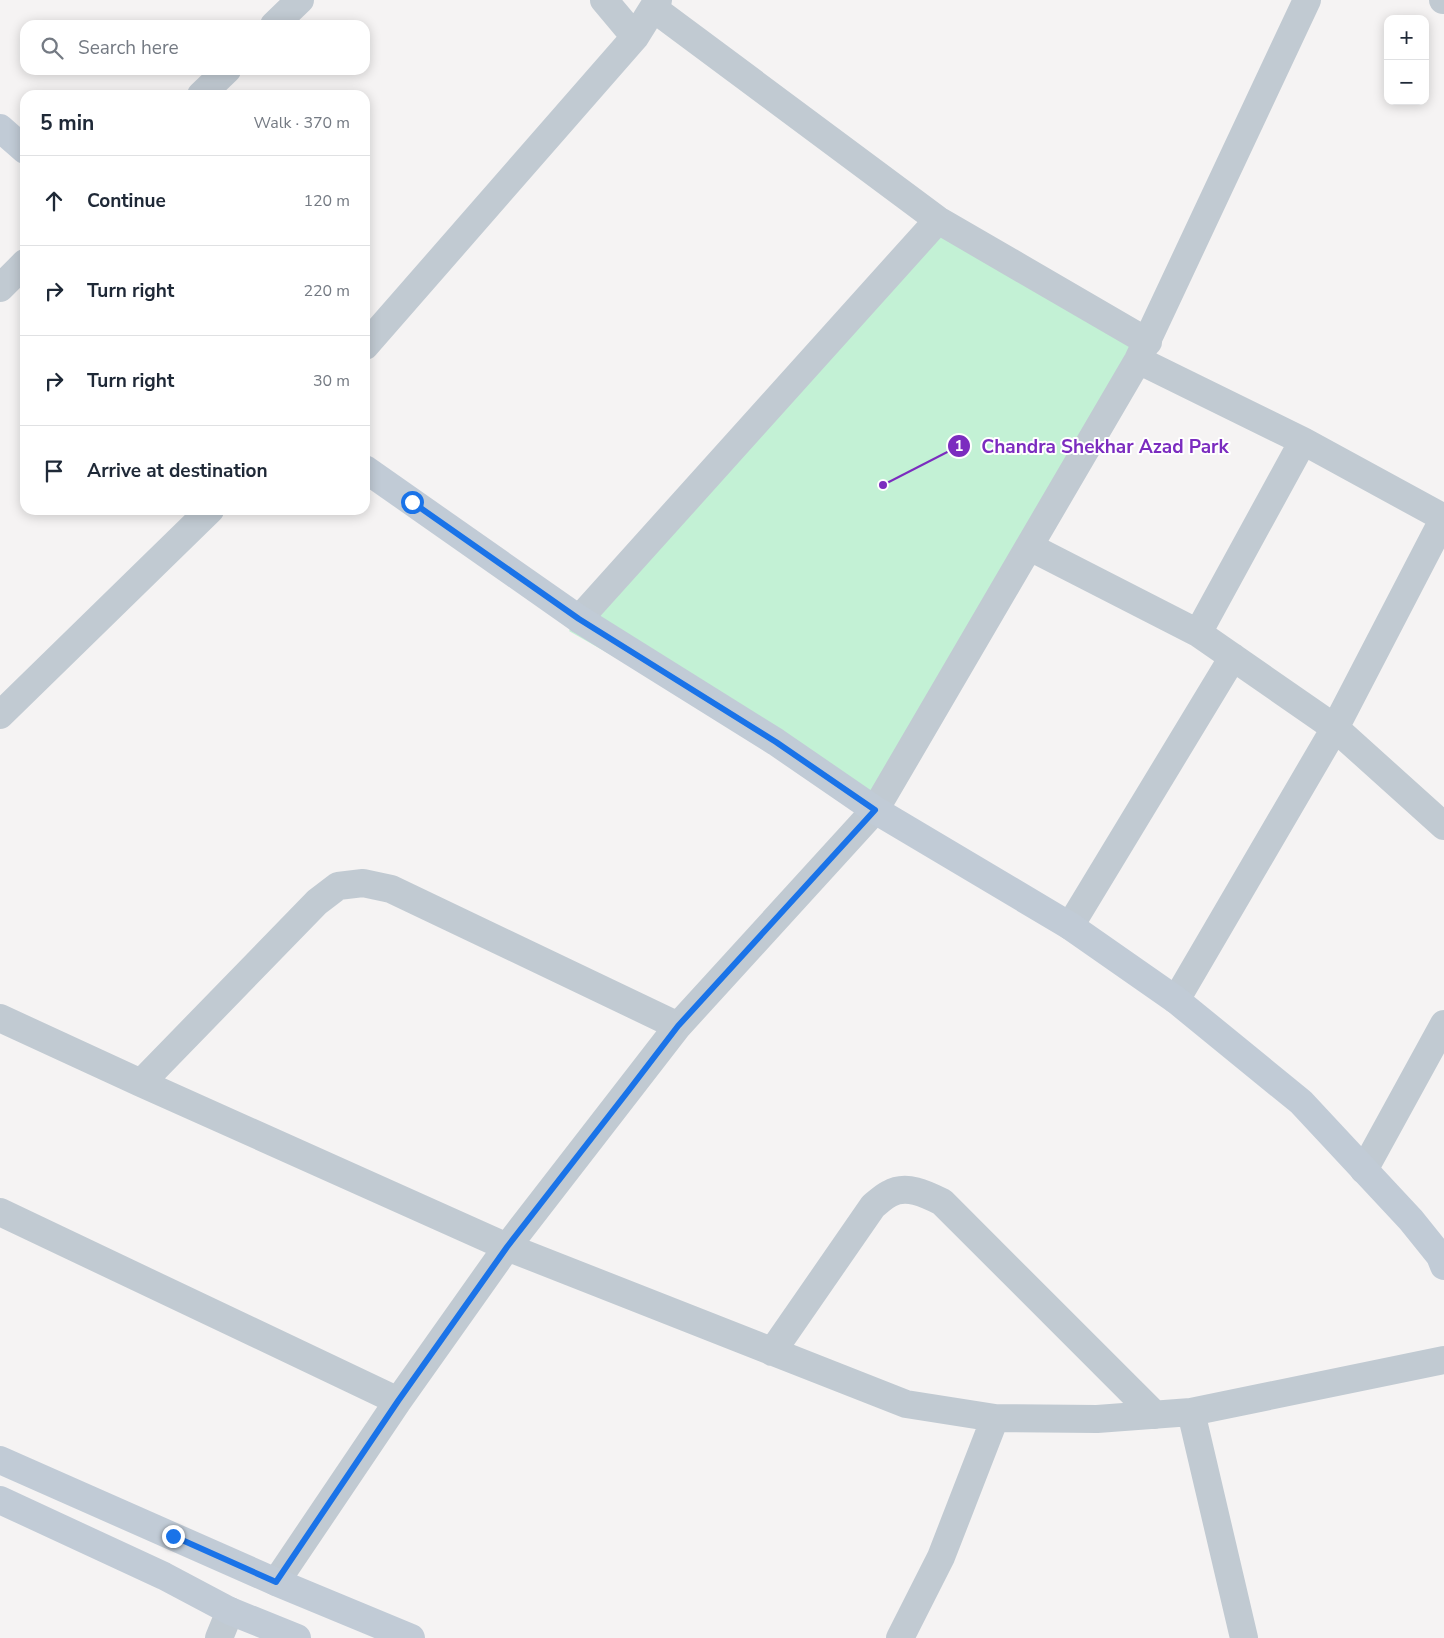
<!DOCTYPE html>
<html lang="en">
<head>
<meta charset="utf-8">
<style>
  :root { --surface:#fff; --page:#f6f6f7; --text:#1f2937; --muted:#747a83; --line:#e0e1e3 }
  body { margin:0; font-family:"Nunito Sans",sans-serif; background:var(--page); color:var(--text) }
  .controls { position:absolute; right:15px; top:15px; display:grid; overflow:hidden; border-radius:10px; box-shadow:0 2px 12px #0003 }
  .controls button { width:45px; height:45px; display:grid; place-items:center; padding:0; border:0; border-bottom:1px solid var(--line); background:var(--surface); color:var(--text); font:25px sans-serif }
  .stop { position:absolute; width:15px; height:15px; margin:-11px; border:4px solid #1a73e8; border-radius:50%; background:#fff }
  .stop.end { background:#1a73e8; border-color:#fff; box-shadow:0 1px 5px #0008 }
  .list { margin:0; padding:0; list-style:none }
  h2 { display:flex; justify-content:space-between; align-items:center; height:65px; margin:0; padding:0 20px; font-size:21px }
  h2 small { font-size:16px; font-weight:400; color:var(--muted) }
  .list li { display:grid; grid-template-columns:32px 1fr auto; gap:15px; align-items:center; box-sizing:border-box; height:90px; padding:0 20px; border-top:1px solid var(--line) }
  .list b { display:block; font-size:19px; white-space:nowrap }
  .list em { font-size:16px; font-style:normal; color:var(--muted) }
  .icon { flex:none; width:28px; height:28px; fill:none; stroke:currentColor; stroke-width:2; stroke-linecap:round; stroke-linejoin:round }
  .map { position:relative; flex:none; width:1444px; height:1638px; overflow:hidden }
  .search { position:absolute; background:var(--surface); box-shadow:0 2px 12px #0003; left:20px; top:20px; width:350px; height:55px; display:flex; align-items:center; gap:12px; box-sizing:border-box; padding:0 18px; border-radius:15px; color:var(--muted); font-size:19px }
  .panel { position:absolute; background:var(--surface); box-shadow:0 2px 12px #0003; left:20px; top:90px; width:350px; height:425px; border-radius:15px }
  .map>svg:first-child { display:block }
  .green { fill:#c3f1d5 }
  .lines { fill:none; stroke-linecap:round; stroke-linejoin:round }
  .street { stroke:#c1cad2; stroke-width:28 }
  .secondary { stroke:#c1cbd6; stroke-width:28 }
  .route { stroke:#1a73e8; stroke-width:6 }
  .leader { fill:none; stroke:#7b2cbf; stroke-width:2 }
  .callout-dot { fill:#7b2cbf; stroke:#fff; stroke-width:2 }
  .mark-label { font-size:15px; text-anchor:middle; font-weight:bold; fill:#fff }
  .callout-label { font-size:19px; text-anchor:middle; font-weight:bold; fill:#7b2cbf; stroke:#fff; stroke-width:4; stroke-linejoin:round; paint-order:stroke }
</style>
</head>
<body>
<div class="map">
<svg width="1444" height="1638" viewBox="0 0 1444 1638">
  <rect width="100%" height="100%" fill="#f5f3f3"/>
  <path class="green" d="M941,217l210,122 -273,468 -309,-176z"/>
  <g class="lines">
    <path class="street" d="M604,0l31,37
      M1443,0h1
      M653,8l285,212 210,122
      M274,25l26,-25
      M201,95l26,-25
      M0,288l25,-25
      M365,346l270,-309 23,-37
      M1138,360l165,81 141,77
      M1030,547l168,86 137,95 109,98
      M579,619l359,-399
      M1198,633l105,-192
      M0,715l210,-205
      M1070,926l163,-269
      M1176,1000l159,-272 109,-210
      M0,1018l141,65 366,164 399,157 89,14 102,1 94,-7 253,-52
      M141,1083l176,-181 21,-16 25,-3 28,6 287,137
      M1364,1170l80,-146
      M0,1212l398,189
      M772,1352l101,-146c5,-4 10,-9 16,-12 17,-10 37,0 53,8l213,213
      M1191,1412l53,226
      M276,1582l122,-181 109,-154 171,-221 197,-216 263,-450 169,-360
      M219,1638l11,-27
      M900,1638l41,-81 54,-139"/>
    <path class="secondary" d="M0,128l25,22
      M365,469l214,150 197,123 99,68 195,116 106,74 125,102 110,118 29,36 4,10
      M0,1460l276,122 135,56
      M0,1500l164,76 66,35 67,27"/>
  </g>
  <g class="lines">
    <path class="route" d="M173,1536l103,46 122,-181 109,-154 122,-157 49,-64 197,-216 -99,-68 -197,-123 -167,-117"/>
  </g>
  <path class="leader" d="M883 485L959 446"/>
  <g class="callout-dot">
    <circle cx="883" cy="485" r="5"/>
    <circle cx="959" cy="446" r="12"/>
  </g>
  <g class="mark-label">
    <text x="959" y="451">1</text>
  </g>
  <g class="callout-label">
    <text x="1105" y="453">Chandra Shekhar Azad Park</text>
  </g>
</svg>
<div class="controls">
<button>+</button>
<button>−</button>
</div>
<div class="stop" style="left:412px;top:502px"></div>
<div class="stop end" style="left:173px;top:1536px"></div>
<div class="search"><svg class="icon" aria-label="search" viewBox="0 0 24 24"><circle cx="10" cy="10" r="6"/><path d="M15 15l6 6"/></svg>Search here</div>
<section class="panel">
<h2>5 min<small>Walk · 370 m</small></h2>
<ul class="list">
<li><svg class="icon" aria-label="ahead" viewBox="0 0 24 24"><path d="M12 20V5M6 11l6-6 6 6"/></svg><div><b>Continue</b></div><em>120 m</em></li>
<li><svg class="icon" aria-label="right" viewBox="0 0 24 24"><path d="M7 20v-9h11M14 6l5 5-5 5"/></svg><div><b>Turn right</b></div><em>220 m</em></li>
<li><svg class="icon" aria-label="right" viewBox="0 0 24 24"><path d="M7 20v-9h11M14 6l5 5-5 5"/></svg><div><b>Turn right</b></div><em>30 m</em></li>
<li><svg class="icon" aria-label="arrive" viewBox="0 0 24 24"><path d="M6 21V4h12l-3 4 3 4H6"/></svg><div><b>Arrive at destination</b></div></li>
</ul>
</section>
</div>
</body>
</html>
